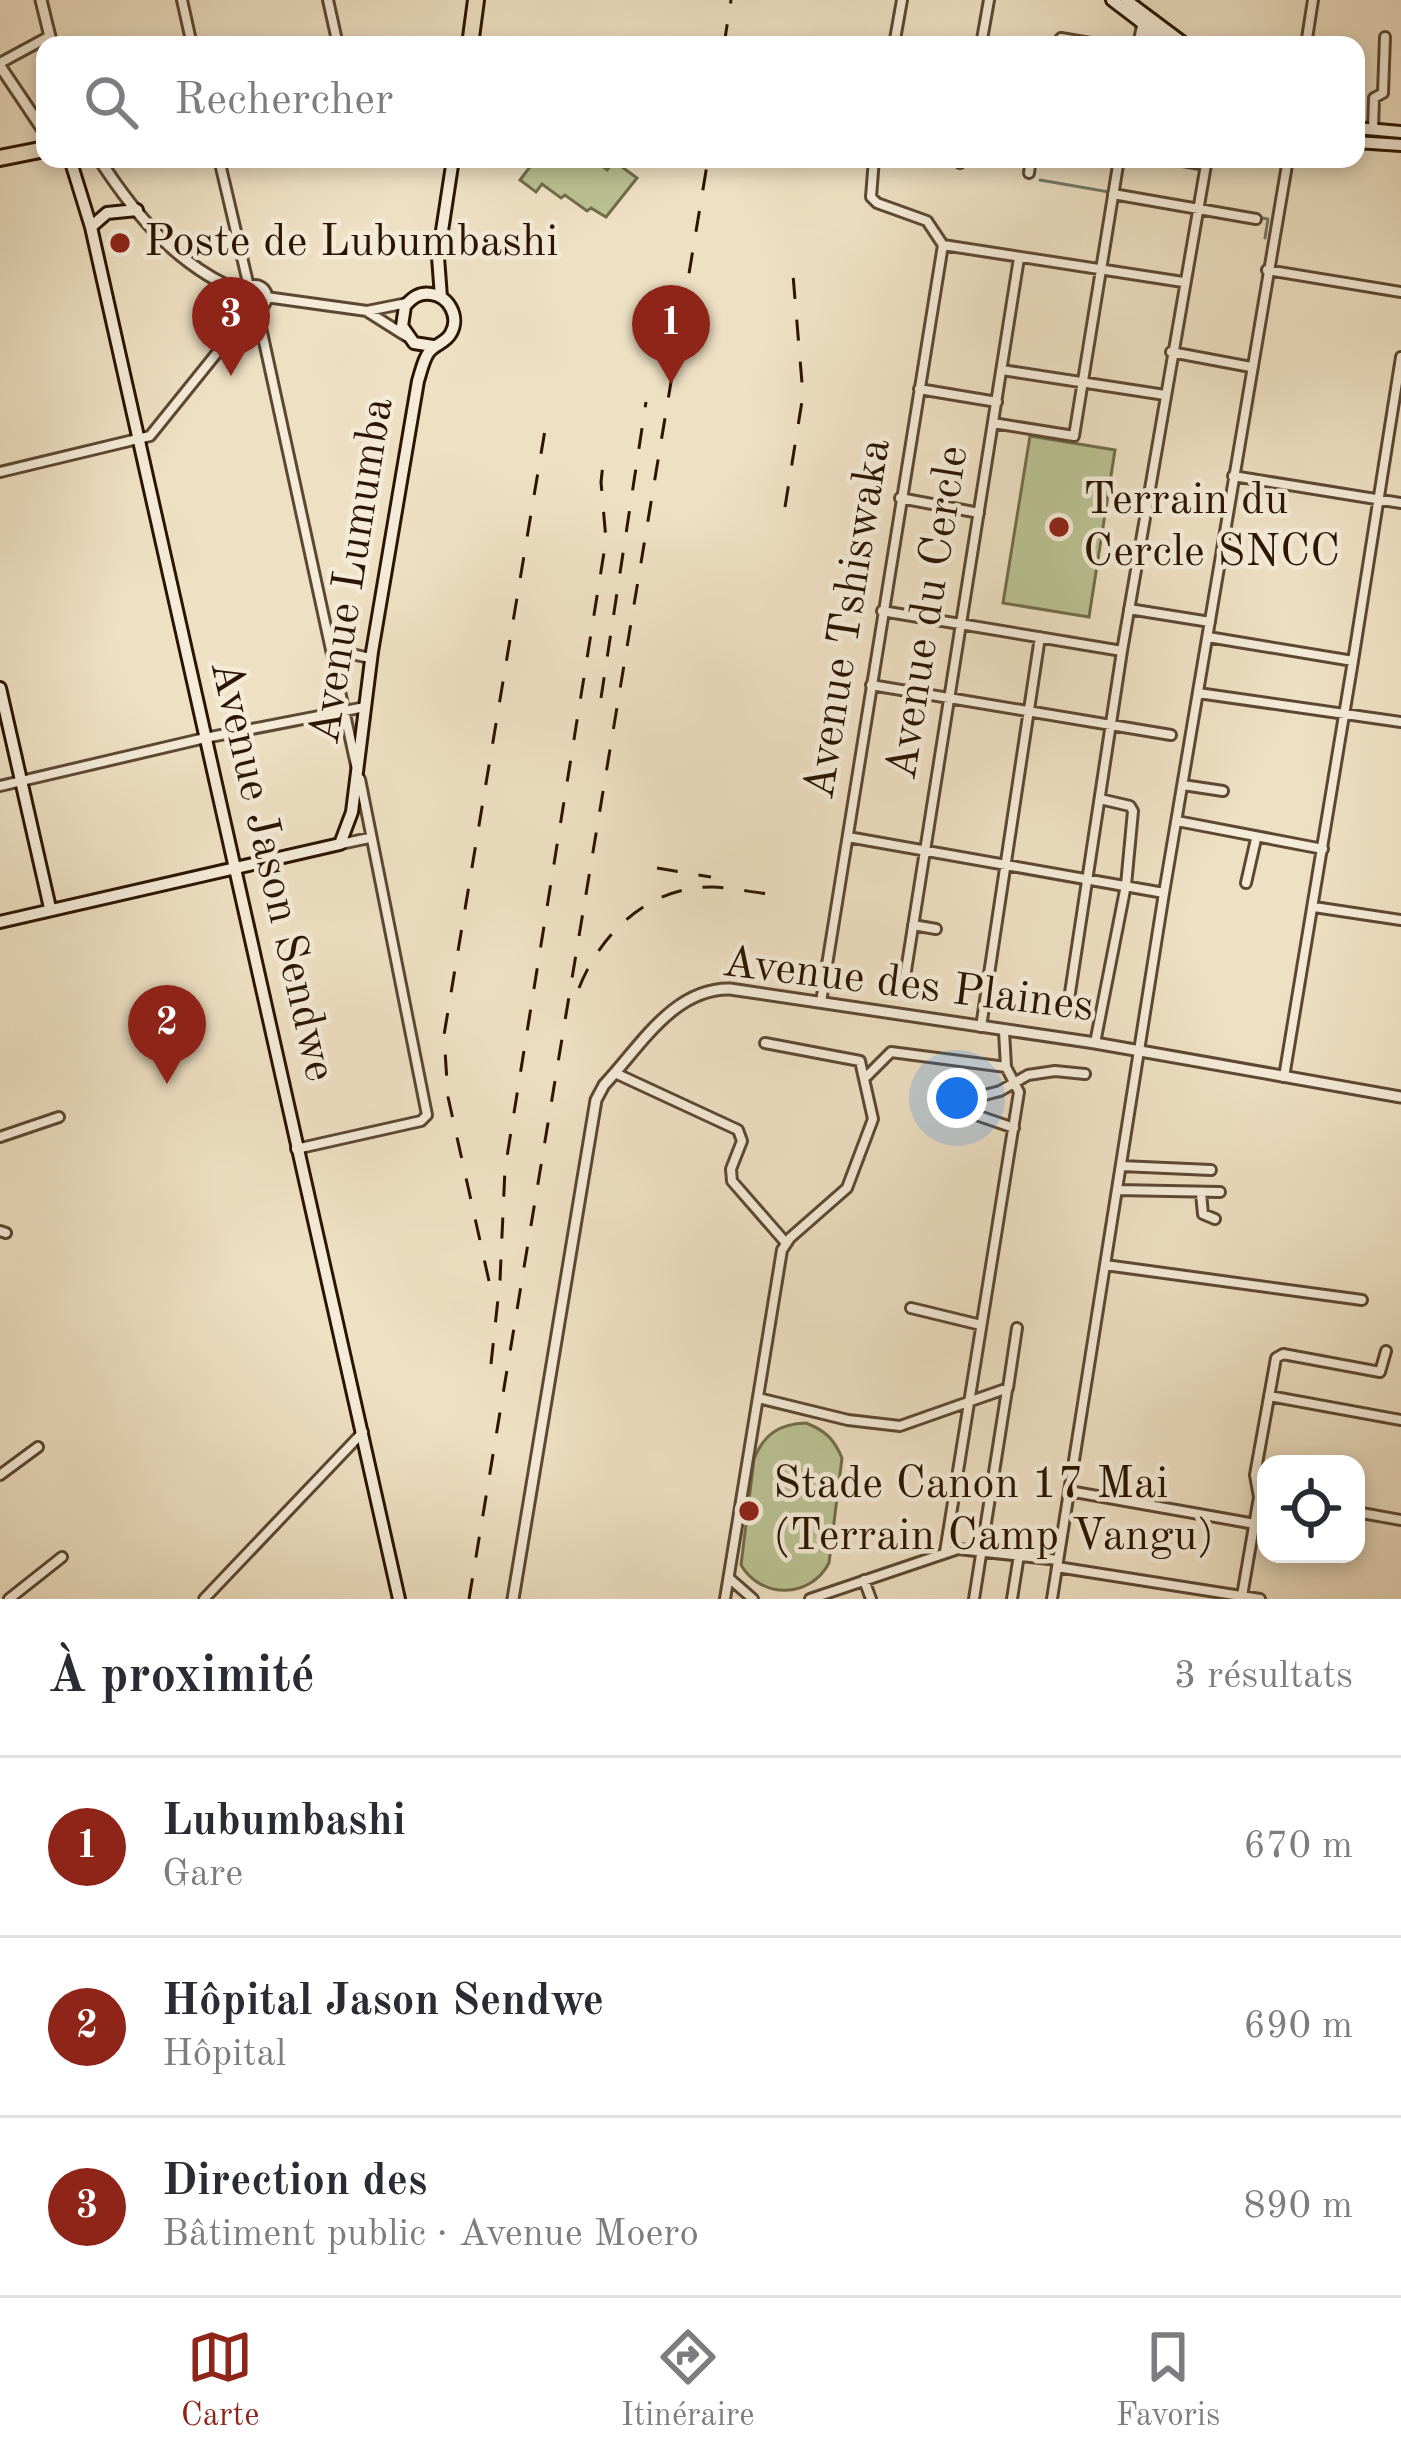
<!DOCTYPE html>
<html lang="fr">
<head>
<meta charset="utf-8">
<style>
  :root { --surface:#fff; --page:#f2f2f3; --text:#2b2b33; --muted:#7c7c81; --line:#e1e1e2; --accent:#8f2418 }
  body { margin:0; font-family:"Old Standard TT",serif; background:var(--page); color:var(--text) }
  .controls { position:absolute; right:36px; bottom:36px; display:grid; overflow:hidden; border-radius:24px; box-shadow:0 6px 18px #0003 }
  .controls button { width:108px; height:108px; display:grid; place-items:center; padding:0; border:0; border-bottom:3px solid var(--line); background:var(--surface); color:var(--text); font:60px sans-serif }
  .you { position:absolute; left:957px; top:1098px; width:42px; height:42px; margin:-30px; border:9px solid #fff; border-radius:50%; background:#1a73e8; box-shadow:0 0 0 18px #1a73e833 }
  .badge { display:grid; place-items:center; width:78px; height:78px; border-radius:50%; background:var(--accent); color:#fff; font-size:39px; font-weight:700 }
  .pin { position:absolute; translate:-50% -99px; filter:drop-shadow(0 3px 6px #0008) }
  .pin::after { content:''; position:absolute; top:63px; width:42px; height:36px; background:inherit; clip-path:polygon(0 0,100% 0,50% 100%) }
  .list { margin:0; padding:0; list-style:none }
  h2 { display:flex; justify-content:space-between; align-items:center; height:156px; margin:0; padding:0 48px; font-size:51px }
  h2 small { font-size:39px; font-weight:400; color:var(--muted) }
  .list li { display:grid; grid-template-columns:78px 1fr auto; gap:36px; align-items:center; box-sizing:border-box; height:180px; padding:0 48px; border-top:3px solid var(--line) }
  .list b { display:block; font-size:45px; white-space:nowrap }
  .list p { margin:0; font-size:39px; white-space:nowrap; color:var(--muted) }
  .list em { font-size:39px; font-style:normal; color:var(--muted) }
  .icon { flex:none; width:66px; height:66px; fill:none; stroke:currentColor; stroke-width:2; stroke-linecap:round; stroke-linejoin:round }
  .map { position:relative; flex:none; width:1401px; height:1599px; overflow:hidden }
  .search { position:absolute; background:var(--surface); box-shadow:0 6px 18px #0003; left:36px; right:36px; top:36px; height:132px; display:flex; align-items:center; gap:30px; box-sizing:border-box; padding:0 42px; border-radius:24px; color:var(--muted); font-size:45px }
  .sheet { height:696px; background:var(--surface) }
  nav { display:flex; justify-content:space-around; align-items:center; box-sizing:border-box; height:168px; border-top:3px solid var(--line); background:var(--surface); font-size:33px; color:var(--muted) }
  nav a { display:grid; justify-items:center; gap:6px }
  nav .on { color:var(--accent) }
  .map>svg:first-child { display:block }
  .green { fill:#bac293; stroke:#726c4a; stroke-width:3 }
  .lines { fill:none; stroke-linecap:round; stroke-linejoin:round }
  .stream { stroke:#6e7a69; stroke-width:3 }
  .minor-casing { stroke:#5c4831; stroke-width:14 }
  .tertiary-casing { stroke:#5c4831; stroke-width:15 }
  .secondary-casing { stroke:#2b1500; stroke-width:16 }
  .trunk-casing { stroke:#2b1500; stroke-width:20 }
  .minor { stroke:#f4ebd8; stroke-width:8 }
  .tertiary { stroke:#f4ebd8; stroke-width:9 }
  .secondary { stroke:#f4ebd8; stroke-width:10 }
  .trunk { stroke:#eee0c3; stroke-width:14 }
  .rail { stroke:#2b1500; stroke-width:3; stroke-dasharray:21 21; stroke-linecap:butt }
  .poi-dot { fill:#8f2418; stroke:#f4ebd8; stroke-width:4.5 }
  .labels { text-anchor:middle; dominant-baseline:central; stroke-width:9; stroke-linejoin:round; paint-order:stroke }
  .poi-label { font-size:45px; fill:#2b1500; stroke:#f4ebd8; text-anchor:start }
  .street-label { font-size:45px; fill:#2b1500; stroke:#f4ebd8 }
</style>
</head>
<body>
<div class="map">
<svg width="1401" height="1599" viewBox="0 0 1401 1599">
  <rect width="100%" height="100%" fill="#eee0c3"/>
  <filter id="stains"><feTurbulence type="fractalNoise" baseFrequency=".00167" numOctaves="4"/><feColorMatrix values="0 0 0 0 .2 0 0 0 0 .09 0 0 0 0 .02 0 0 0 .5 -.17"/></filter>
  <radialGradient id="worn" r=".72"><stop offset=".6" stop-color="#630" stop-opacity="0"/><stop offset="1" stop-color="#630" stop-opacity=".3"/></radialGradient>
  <path class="green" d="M536,159h38l6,5 13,-5 14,11 7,-9 23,17 -31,39 -15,-9 -4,3 -22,-16 -4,3 -19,-14 -6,8 -16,-12z
    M1030,436l85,14 -26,167 -86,-14z
    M806,1423c20,8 28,16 36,35l-13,105c-19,36 -68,36 -88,2l13,-106c10,-25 25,-35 52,-36z"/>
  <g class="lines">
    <path class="stream" d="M1040,180l69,12
      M1257,217l11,2 -3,19"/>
    <g class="minor-casing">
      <path id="minor" d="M182,0l10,45
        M328,0l10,45
        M1141,32l16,13
        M894,45l8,-45
        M981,45l8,-45
        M1055,45l6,-7 41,7
        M1138,45l5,-24
        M1306,45l7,-45
        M0,63l50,-27
        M1373,129l1,-31 9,-5 2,-56
        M219,159l30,128
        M874,159l-3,38 6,6 50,18 16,24
        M1171,159l35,6
        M960,163l1,-4
        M1029,173l2,-14
        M1113,194l143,25
        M943,245l240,37
        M1267,270l134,22
        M243 297a12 12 0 1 1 24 0a12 12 0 1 1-24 0Z
        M266,297l101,14 40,-8
        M257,309l99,456
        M368,312l38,24
        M1171,352l80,15
        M1002,370l163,25
        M919,389l78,13
        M993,423l81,13 45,-277
        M0,472l150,-36 91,-113 7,-16
        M1233,476l168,27
        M900,498l79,15
        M1129,609l81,13
        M882,611l240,40
        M1208,637l145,24 -69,416
        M1353,661l48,-304
        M333,662l14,-9 23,5
        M871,685l300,50
        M1198,693l203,29
        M1183,785l40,6
        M0,786l205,-48 160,-31
        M1177,821l146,28
        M848,837l316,56
        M341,844l28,-6
        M1246,883l10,-44
        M1314,907l87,13
        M913,925l23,4
        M905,977l114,-719
        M821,1002l122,-757
        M1068,1006l54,-355 85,-492
        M981,1027l59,-390
        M1095,1043l31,-158 7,-74 -3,-5 -30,-7
        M615,1073l123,57 4,11 -11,28 1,12 54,62
        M867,1076l24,-24 115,15
        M1014,1128l-35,-12 -6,-11 4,-8 23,-6 28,-16 27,-4 30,3
        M0,1137l59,-20
        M296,1149l125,-28 6,-6 -67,-336
        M1121,1166l90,4
        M1117,1190l103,2
        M1201,1193l2,21 12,5
        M0,1231l6,2
        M1105,1265l257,35
        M911,1308l70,17
        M1269,1396l132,24
        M758,1398l90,22 52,6 108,-38 9,-60
        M0,1475l38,-28
        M1069,1491l186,33
        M1356,1512l45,8
        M945,1552l74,-460 -13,-25 -2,-36
        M1057,1567l203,32
        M729,1578l24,21
        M864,1580l7,19
        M1242,1596l17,-99 -4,-22 21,-117 7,-4 97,18 6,-21
        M9,1599l53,-42
        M204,1599l159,-167
        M725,1599l57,-349 8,-12 57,-50 26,-69 -13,-58 -95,-18
        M810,1599l148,-50 100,11
        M974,1599l33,-209
        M1012,1599l7,-44
        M1052,1599l112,-706 124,-734"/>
    </g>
    <g class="tertiary-casing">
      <path id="tertiary" d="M41,0l11,45
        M0,66l45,67
        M99,159c37,57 80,109 145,134
        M513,1599l83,-499 8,-15c36,-38 69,-97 126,-96l365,54 306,54"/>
    </g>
    <g class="secondary-casing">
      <path id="secondary" d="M1112,0l59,45
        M1126,0l60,45
        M1356,128l45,4
        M1356,142l45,3
        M70,159l21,68 308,1372
        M91,227l16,-14 30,-3
        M441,297l-3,-40 15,-98
        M0,688l50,220
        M0,922l340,-78 12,-32 20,-160 46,-271c3,-9 5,-21 11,-29 6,-8 17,-9 22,-19 9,-16 -2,-37 -20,-39 -12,-2 -19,4 -26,12l-3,20 12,17 19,3"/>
    </g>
    <g class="trunk-casing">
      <path id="trunk" d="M470,45l6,-45
        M0,158l45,-9"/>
    </g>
    <use href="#minor" class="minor"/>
    <use href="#tertiary" class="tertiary"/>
    <use href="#secondary" class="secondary"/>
    <use href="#trunk" class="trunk"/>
    <path class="rail" d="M724,45l7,-45
      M785,507l18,-112 -10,-120
      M601,698l45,-296
      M657,868l54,9
      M579,988c22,-56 71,-102 134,-101 19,1 38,5 56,7
      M489,1281l-41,-184 -4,-62 103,-617
      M491,1364l9,-84 5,-111 101,-629 -5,-58 3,-27
      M469,1599l239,-1440"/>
  </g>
  <g class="poi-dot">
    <circle cx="120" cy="243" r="12"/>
    <circle cx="1059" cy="527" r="12"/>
    <circle cx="749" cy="1511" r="12"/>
  </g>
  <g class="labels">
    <g class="poi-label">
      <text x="144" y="243">Poste de Lubumbashi</text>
      <text x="1083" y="501">Terrain du<tspan x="1083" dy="52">Cercle SNCC</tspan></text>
      <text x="773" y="1485">Stade Canon 17 Mai<tspan x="773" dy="52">(Terrain Camp Vangu)</tspan></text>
    </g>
    <g class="street-label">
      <text transform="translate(353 571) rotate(-81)">Avenue Lumumba</text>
      <text transform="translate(929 613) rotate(-81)">Avenue du Cercle</text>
      <text transform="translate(849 619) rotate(-81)">Avenue Tshiswaka</text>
      <text transform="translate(271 871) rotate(77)">Avenue Jason Sendwe</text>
      <text transform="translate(908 986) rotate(7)">Avenue des Plaines</text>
    </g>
  </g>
  <rect width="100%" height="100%" filter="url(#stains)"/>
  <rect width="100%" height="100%" fill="url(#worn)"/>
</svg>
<div class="controls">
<button><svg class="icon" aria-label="locate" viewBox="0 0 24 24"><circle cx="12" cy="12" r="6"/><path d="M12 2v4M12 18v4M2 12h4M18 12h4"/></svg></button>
</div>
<div class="you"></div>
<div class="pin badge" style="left:671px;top:384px">1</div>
<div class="pin badge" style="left:167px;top:1084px">2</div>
<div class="pin badge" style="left:231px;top:376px">3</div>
<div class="search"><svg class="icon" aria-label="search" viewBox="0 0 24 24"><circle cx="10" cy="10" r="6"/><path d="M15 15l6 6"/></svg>Rechercher</div>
</div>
<section class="sheet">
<h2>À proximité<small>3 résultats</small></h2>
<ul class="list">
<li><span class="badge">1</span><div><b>Lubumbashi</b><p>Gare</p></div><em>670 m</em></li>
<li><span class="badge">2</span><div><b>Hôpital Jason Sendwe</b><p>Hôpital</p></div><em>690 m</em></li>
<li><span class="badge">3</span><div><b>Direction des</b><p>Bâtiment public · Avenue Moero</p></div><em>890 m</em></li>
</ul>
</section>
<nav>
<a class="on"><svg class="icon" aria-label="map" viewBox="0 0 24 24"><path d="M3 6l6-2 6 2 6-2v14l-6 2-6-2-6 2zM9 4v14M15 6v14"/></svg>Carte</a>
<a><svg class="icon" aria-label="directions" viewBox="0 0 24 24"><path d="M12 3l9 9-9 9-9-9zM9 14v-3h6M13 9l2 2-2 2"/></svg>Itinéraire</a>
<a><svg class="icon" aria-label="saved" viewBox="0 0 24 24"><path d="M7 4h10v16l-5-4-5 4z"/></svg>Favoris</a>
</nav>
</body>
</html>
